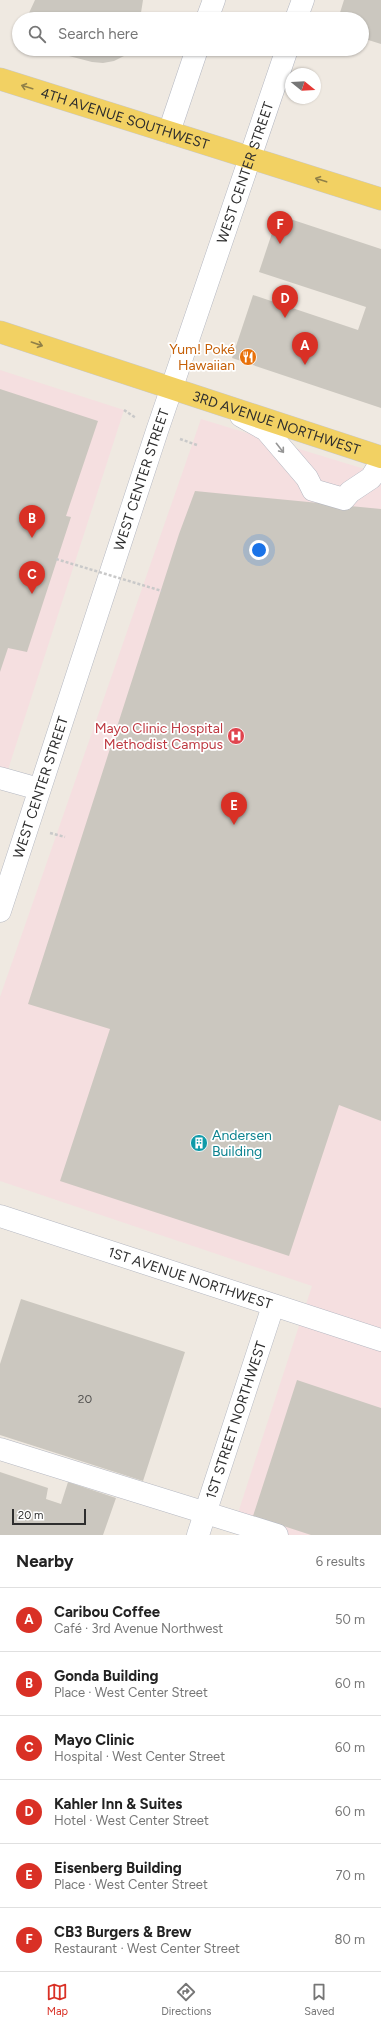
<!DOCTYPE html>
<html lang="en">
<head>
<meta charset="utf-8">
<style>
  :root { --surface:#fff; --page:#f2f2f2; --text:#222; --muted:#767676; --line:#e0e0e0; --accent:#d93025 }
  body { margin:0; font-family:Figtree,sans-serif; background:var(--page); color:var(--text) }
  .compass { position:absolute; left:285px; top:68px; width:36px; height:36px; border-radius:50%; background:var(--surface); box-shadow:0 1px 3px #0004; rotate:108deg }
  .scale { position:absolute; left:12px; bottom:10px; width:74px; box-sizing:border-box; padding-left:4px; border:2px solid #2e2e2e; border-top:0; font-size:11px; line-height:14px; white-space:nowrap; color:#2e2e2e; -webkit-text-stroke:3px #fff; paint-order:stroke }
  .you { position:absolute; left:259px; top:550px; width:14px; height:14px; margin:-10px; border:3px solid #fff; border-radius:50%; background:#1a73e8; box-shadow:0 0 0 6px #1a73e833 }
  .badge { display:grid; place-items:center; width:26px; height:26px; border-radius:50%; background:var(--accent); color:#fff; font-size:13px; font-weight:700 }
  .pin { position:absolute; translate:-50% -33px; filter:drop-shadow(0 1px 2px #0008) }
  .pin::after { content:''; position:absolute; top:21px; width:14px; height:12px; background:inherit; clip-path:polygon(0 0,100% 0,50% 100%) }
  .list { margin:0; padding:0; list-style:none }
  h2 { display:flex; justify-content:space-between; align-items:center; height:52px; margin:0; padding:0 16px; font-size:17px }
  h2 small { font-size:13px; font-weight:400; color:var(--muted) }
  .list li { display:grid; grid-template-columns:26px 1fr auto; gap:12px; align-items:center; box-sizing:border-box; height:64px; padding:0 16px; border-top:1px solid var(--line) }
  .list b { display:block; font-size:15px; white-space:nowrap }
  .list p { margin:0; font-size:13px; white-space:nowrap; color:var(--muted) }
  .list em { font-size:13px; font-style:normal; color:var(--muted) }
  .icon { flex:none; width:22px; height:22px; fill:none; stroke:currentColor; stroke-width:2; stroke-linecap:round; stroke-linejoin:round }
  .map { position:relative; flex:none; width:381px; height:1535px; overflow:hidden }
  .search { position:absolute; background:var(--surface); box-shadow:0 1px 3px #0004; left:12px; right:12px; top:12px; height:44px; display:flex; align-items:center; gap:10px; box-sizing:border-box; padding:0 14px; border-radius:22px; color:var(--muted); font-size:15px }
  .sheet { height:436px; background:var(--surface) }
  nav { display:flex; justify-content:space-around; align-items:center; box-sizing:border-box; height:56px; border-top:1px solid var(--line); background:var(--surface); font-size:11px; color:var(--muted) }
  nav a { display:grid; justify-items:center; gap:2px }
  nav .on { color:var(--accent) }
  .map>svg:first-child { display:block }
  .medical { fill:#f5dfe0 }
  .building { fill:#cbc7bf }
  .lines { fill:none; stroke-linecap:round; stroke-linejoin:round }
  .minor-casing { stroke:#b4b7c1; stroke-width:23 }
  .major-casing { stroke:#c9c9c9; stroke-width:23 }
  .path { stroke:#c9c9c9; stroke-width:2.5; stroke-dasharray:3 2; stroke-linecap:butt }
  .minor { stroke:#fff; stroke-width:22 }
  .major { stroke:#f2d163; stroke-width:22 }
  .path-bridge { stroke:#c9c9c9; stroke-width:2.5; stroke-dasharray:3 2; stroke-linecap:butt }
  .oneway { stroke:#908048 }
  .oneway2 { stroke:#969696 }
  .labels { text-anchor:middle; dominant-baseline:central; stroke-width:3.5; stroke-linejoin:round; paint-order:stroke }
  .number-label { font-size:12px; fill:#555452 }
  .street-label { font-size:14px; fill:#2e2e2e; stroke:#fff }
  .food-label { font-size:14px; fill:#c56008; stroke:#fff; text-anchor:end }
  .health-label { font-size:14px; fill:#be3a42; stroke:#fff; text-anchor:end }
  .culture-label { font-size:14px; fill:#0d838f; stroke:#fff; text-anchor:start }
</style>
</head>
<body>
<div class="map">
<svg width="381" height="1535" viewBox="0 0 381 1535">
  <rect width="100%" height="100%" fill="#efe9e1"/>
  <path class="medical" d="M0,370l124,40 -119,369 -5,-1z
    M201,419l180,55v1061h-94l-51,-16 76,-233 -312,-105v-184z"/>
  <path class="building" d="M35,0h108l-3,19h-109l-2,-6z
    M344,0h37v44l-19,-6v-19h-24z
    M54,49h78l-6,6 -12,6 -11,2 -11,-1 -23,-6z
    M278,215l103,34v159l-149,-50 21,-63 105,35 8,-23 -107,-35z
    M0,389l98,32 -32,95 5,1 -44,135 -19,-4 -8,24z
    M195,491l186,18v612l-42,-16 -50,151 -229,-75 50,-152 -82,-25 151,-470z
    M21,1299l164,53 -42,129 -143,-46v-71z
    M297,1380l84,28v127h-70l-58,-19z
    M0,1472l48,16 -2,11 15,5 7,-22 48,16 -13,37h-103z"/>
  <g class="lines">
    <g class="minor-casing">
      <g id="minor">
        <path d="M207,19l7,-19"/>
        <path d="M296,19l7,-19"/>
        <path d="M169,132l28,-83"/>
        <path d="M241,416l25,14 41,48 6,12 31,9 6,-7 21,-14 10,-16"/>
        <path d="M0,778l39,11"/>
        <path id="s1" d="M0,911l157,-480 130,-382"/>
        <path id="s2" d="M0,1216l381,124"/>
        <path d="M0,1449l277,86"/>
        <path id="s3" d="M198,1535l75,-229"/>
      </g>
    </g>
    <g class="major-casing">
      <g id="major">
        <path id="s4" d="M0,79l381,120"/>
        <path id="s5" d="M0,332l381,125"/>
      </g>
    </g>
    <path class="path" d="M124,410l12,8
      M180,439l17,6
      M50,833l15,4"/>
    <use href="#minor" class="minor"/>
    <use href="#major" class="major"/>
    <path class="path-bridge" d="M56,559l106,32"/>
  </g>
  <defs><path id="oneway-shaft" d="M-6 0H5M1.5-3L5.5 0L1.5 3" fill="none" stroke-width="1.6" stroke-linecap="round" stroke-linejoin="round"/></defs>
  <g class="oneway">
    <use href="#oneway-shaft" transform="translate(27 87) rotate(-163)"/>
    <use href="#oneway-shaft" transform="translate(321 180) rotate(-162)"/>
    <use href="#oneway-shaft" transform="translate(37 344) rotate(19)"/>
  </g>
  <use class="oneway2" href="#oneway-shaft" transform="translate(280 448) rotate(52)"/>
  <defs>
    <g id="restaurant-disc" transform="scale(0.9)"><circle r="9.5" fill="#e8710a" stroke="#fff"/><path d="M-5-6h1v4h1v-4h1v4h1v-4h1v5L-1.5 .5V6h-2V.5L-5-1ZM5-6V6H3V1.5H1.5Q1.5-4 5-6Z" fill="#fff"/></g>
    <g id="hospital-disc" transform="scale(0.9)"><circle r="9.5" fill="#e0444e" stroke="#fff"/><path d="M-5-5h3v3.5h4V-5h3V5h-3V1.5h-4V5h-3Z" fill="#fff"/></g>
    <g id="building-disc" transform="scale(0.9)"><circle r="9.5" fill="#0f9aa8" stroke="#fff"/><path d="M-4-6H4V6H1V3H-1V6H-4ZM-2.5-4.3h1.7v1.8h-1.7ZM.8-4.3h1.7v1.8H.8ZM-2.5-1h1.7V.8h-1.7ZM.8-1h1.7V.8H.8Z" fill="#fff"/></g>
  </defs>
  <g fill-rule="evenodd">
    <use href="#restaurant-disc" x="248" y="357"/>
    <use href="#hospital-disc" x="236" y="736"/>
    <use href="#building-disc" x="199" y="1143"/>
  </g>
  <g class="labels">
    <g class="number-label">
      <text x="85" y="1399">20</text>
    </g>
    <g class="street-label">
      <text stroke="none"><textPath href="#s4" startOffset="131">4TH AVENUE SOUTHWEST</textPath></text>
      <text stroke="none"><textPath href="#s1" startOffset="778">WEST CENTER STREET</textPath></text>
      <text stroke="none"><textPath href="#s5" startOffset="291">3RD AVENUE NORTHWEST</textPath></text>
      <text stroke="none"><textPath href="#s1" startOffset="454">WEST CENTER STREET</textPath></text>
      <text stroke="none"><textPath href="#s1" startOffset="130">WEST CENTER STREET</textPath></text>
      <text stroke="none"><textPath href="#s2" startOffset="200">1ST AVENUE NORTHWEST</textPath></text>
      <text stroke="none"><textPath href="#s3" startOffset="121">1ST STREET NORTHWEST</textPath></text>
    </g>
    <g class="food-label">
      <text x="235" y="349">Yum! Poké<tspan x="235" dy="16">Hawaiian</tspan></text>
    </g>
    <g class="health-label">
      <text x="223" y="728">Mayo Clinic Hospital<tspan x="223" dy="16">Methodist Campus</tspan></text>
    </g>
    <g class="culture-label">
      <text x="212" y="1135">Andersen<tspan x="212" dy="16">Building</tspan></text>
    </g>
  </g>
</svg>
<svg class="compass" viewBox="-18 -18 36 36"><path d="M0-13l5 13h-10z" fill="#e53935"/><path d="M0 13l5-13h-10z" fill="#767676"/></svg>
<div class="scale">20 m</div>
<div class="you"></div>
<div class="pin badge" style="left:305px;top:365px">A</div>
<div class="pin badge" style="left:32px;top:538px">B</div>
<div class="pin badge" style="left:32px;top:594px">C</div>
<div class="pin badge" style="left:285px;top:318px">D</div>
<div class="pin badge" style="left:234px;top:825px">E</div>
<div class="pin badge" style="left:280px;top:244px">F</div>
<div class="search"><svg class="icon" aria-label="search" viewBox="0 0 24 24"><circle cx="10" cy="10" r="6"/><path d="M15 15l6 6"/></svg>Search here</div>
</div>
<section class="sheet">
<h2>Nearby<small>6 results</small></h2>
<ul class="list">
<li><span class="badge">A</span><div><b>Caribou Coffee</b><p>Café · 3rd Avenue Northwest</p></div><em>50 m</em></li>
<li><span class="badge">B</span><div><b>Gonda Building</b><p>Place · West Center Street</p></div><em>60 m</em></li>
<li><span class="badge">C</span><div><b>Mayo Clinic</b><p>Hospital · West Center Street</p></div><em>60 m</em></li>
<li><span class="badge">D</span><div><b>Kahler Inn &amp; Suites</b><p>Hotel · West Center Street</p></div><em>60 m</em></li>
<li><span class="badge">E</span><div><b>Eisenberg Building</b><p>Place · West Center Street</p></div><em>70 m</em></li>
<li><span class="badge">F</span><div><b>CB3 Burgers &amp; Brew</b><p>Restaurant · West Center Street</p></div><em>80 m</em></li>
</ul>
</section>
<nav>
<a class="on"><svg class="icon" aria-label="map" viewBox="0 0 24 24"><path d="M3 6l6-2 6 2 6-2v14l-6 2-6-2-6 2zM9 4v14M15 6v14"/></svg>Map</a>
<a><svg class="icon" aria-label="directions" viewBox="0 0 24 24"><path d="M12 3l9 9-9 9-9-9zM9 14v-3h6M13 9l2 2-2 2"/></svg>Directions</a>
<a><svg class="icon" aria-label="saved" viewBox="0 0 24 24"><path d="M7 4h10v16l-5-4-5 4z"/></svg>Saved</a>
</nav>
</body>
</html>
